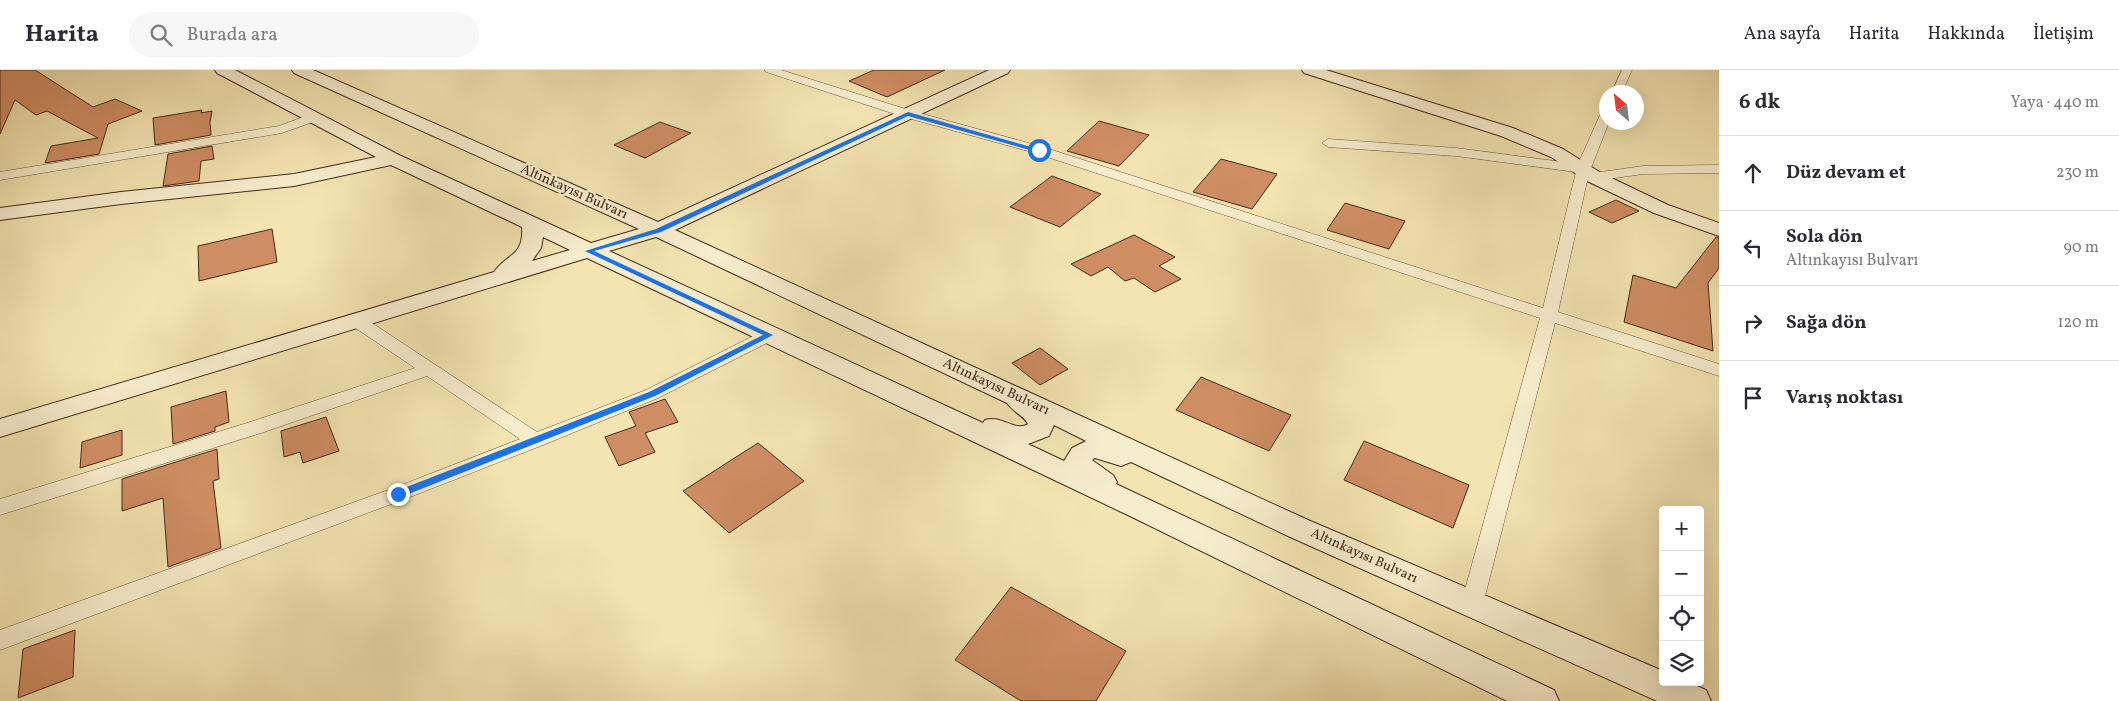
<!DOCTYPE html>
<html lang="tr">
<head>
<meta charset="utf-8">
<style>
  :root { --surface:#fff; --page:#f7f7f7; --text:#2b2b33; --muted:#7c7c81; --line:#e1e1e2 }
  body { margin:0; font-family:Vollkorn,serif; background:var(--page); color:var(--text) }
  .controls { position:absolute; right:15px; bottom:15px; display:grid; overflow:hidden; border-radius:5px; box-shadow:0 5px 20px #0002 }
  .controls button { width:45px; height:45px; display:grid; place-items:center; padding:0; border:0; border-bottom:1px solid var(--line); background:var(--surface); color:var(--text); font:25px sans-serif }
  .compass { position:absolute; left:1599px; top:15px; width:45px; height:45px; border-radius:50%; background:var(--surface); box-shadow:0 5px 20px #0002; rotate:332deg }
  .stop { position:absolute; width:15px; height:15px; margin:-11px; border:4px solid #1a73e8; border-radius:50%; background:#fff }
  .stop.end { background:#1a73e8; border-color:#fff; box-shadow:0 1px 5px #0008 }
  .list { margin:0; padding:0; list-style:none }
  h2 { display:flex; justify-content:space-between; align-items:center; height:65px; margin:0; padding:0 20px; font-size:21px }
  h2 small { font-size:16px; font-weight:400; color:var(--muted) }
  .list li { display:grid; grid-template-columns:32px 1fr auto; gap:15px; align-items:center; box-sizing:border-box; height:75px; padding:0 20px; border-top:1px solid var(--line) }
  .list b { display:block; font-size:19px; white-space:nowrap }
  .list p { margin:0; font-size:16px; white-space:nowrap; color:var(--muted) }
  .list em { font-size:16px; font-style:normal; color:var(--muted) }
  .icon { flex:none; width:28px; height:28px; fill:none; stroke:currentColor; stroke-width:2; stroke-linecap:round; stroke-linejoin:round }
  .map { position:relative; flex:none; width:1719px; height:631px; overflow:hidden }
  header { display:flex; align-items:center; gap:30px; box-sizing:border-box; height:70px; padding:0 25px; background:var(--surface); border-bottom:1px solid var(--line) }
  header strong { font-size:24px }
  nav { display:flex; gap:28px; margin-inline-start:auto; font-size:18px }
  .search { width:350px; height:45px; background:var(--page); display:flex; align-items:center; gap:12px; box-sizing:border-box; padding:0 18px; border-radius:28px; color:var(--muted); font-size:19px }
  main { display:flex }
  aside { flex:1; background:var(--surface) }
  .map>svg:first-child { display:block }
  .building { fill:#cf8d63; stroke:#462a18 }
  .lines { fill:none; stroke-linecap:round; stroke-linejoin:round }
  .street-casing { stroke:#71583e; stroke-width:1 }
  .secondary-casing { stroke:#462a18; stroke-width:2 }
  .street { fill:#f7edcd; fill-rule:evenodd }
  .secondary { fill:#f7edcd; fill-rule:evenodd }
  .route { fill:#1a73e8 }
  .labels { text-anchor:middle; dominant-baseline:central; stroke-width:4.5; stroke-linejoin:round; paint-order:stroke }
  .street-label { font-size:14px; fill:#462a18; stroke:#f7edcd }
</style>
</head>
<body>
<header>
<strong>Harita</strong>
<div class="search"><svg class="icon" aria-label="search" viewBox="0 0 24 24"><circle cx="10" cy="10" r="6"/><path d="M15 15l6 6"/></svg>Burada ara</div>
<nav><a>Ana sayfa</a><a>Harita</a><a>Hakkında</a><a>İletişim</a></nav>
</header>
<main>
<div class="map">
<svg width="1719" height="631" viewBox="0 0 1719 631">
  <rect width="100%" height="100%" fill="#f3e4b2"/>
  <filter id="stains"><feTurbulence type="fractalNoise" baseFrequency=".004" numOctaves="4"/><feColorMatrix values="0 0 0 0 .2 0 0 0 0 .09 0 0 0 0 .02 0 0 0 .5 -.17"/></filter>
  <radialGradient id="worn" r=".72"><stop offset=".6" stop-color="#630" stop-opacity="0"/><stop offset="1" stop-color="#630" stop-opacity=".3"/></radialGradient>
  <path class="building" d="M0,0h35l58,37 22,-8 27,12 -34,13 -9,30 -54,9 6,-17 47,-8 -51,-27 -11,4 -21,-15 -15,34z
    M874,0h71l-58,27 -38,-16z
    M202,40l-1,3 11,-2 -2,11 1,13 -56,10 -2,-27z
    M1099,51l50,14 -30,31 -52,-15z
    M660,52l31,11 -46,25 -31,-13z
    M212,76l2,13 -13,2 -2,20 -36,5 5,-32z
    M1221,89l56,15 -25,35 -59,-17z
    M1052,106l49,18 -41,33 -50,-20z
    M1616,130l23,11 -27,12 -23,-11z
    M1345,133l60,18 -16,28 -62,-19z
    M272,159l5,33 -78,19 -1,-35z
    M1134,165l41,22 -16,9 22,13 -26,13 -21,-14 -9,3 -17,-14 -17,9 -20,-12z
    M1716,167l3,1v30l-11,15 5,68 -89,-29 9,-47 43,13z
    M1040,278l28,21 -28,16 -28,-22z
    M1201,307l90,38 -22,36 -93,-41z
    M226,321l3,31 -14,5v4l-42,13 -2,-37z
    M665,329l13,23 -33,11 10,19 -36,14 -14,-29 31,-11 -7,-14z
    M326,347l13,34 -36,12 -3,-11 -16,5 -3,-26z
    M122,360v25l-42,13 2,-26z
    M1364,371l105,44 -16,43 -109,-48z
    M758,373l46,38 -75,52 -46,-42z
    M217,379l2,30 -6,2 8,67 -53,19 -5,-69 -41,13v-32z
    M1011,517l115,64 -30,50h-75l-66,-41z
    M75,560l-2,47 -55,21 5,-49z"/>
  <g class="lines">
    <g class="street-casing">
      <path id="street" d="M765,0h16l131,41 131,36 500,161 33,-136 -120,-16 -128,-9 -6,-4 6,-4 128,9 122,16 22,-49 6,-3v10h3l-21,54 6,-3 49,-7 76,-1v8l-76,1 -49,7 -6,-4 -30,135 161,52v12l-164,-53 -72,281 -3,7 -8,2 -8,-2 -3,-7 79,-286 -505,-165 -131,-36 -138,-45z
        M1622,0h10l-10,22h-10z
        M314,43l6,4 -2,3 -36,13 -282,47v-8l279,-46z
        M357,246l6,1 174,115 109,-42 117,-59 6,-1 6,1 2,4 -2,4 -117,59 -115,47 -138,54 -405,151v-20l391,-141 129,-50 -93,-63 -166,57 -261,82v-16l247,-76 168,-55 -64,-43 -2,-4 2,-4z"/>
    </g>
    <g class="secondary-casing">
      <path id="secondary" d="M215,0h20l164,85 192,88 48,-14 -345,-156 -2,-3h21l345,152 331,-152h21l-2,3 -333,157 633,290 355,151v11h25l18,8 5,11h-54l-369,-165 -157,-74 -10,4 -26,-8 -3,2 21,15 4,7 -1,2 438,206 5,11h-52l-375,-184 -545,-259 -587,179v-18l494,-147c13,-19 30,-15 28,-45l-131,-62 -97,21 -173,18 -121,16v-12l121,-16 173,-18 82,-17 -159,-84zM543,167l27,13 -38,11 9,-13zM656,167l351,166c6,9 17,13 21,21 -14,8 -25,-9 -43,-4l-2,3 -374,-172zM1054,355l32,16 -14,7 -8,13 -36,-17 21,-8z
        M1302,0h24l187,58 50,21 38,24 67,32 51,18v13l-65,-23 -67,-32 -36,-24 -50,-21 -197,-63z"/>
    </g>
    <use href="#street" class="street"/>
    <use href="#secondary" class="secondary"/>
  </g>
  <path class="route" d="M908,42l134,38 -5,2 -129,-36 -247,116 -67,19 179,84 -118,61 -254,101h-7v-5l255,-100 114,-57 -178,-84 71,-22z"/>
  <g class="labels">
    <g class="street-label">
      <text transform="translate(574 122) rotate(24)">Altınkayısı Bulvarı</text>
      <text transform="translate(996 317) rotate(25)">Altınkayısı Bulvarı</text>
      <text transform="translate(1364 486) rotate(24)">Altınkayısı Bulvarı</text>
    </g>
  </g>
  <rect width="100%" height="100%" filter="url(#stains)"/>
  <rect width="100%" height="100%" fill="url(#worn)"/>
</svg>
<div class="controls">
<button>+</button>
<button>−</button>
<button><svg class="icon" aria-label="locate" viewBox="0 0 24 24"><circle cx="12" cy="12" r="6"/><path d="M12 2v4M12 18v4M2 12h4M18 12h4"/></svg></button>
<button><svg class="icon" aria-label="layers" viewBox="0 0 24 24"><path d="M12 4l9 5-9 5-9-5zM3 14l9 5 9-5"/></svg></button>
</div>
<svg class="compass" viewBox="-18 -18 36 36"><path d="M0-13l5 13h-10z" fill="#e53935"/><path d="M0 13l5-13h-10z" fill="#7c7c81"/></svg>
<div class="stop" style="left:1039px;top:80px"></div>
<div class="stop end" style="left:398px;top:424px"></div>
</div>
<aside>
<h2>6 dk<small>Yaya · 440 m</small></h2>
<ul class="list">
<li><svg class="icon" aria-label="ahead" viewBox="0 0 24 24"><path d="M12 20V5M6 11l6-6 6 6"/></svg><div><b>Düz devam et</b></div><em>230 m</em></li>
<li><svg class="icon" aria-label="left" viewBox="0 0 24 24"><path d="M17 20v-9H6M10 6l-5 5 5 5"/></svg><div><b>Sola dön</b><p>Altınkayısı Bulvarı</p></div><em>90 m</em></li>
<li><svg class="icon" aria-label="right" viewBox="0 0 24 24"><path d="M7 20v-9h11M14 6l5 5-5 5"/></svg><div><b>Sağa dön</b></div><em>120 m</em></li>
<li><svg class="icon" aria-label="arrive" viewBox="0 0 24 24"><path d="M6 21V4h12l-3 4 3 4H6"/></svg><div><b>Varış noktası</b></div></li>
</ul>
</aside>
</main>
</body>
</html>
